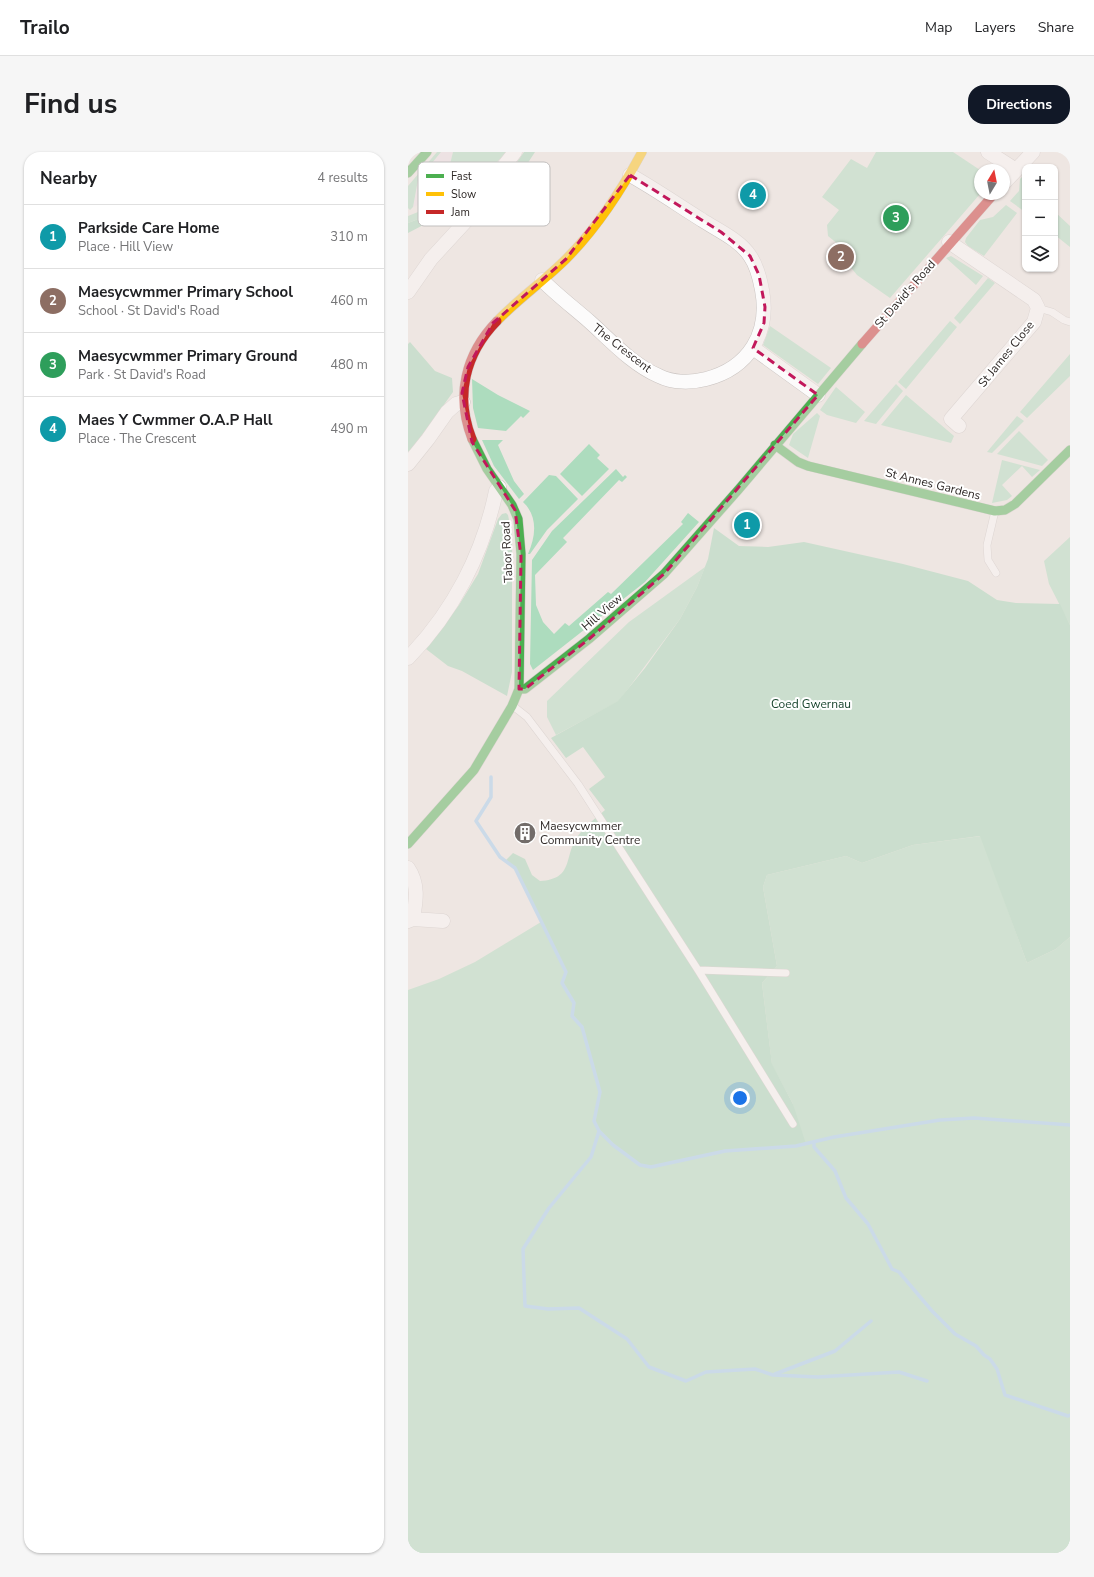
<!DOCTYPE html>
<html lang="en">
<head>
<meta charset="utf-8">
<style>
  :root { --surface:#fff; --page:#f6f6f6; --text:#202124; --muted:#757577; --line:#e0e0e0; --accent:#111827 }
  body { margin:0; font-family:"Nunito Sans",sans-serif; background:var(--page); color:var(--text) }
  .controls { position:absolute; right:12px; top:12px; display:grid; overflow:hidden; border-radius:8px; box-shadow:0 1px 3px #0004 }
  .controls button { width:36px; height:36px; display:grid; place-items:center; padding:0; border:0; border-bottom:1px solid var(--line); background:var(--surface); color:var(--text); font:20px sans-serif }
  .compass { position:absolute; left:566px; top:12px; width:36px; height:36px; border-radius:50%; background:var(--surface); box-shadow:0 1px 3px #0004; rotate:10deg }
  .you { position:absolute; left:332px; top:946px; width:14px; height:14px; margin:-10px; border:3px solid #fff; border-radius:50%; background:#1a73e8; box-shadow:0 0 0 6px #1a73e833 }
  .badge { display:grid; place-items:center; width:26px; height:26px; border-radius:50%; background:var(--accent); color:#fff; font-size:13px; font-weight:700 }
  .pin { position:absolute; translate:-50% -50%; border:2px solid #fff; box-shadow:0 1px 4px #0006 }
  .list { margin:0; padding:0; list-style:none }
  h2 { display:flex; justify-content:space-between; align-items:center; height:52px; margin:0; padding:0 16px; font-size:17px }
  h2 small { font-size:13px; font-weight:400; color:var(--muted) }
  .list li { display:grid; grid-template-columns:26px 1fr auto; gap:12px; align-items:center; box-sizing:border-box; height:64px; padding:0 16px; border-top:1px solid var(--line) }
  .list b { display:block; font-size:15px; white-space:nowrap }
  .list p { margin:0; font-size:13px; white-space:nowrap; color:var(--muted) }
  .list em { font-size:13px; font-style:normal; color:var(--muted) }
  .icon { flex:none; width:22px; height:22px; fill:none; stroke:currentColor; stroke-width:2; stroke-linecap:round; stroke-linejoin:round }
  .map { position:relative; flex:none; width:662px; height:1401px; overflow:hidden; border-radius:16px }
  header { display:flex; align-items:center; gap:24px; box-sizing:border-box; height:56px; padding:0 20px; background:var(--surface); border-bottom:1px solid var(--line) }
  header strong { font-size:19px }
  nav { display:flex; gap:22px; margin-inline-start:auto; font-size:14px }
  .intro { display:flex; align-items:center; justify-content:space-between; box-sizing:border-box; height:96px; padding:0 24px }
  h1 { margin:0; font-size:28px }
  .button { padding:10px 18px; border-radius:16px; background:var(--accent); color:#fff; font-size:14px; font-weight:700 }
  main { display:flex; gap:24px; padding:0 24px }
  aside { flex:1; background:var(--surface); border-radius:16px; box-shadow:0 1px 3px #0004 }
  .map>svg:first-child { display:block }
  .commercial { fill:#ebdee5 }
  .green { fill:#addcbe }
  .forest { fill:#a0d6b5 }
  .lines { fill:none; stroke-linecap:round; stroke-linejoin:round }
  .stream { stroke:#9fcdf0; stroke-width:3.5 }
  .lane-casing { stroke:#c9c3c0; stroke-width:8 }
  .street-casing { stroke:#c9c3c0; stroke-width:15 }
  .fast-casing { stroke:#c9c3c0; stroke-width:10 }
  .slow-casing { stroke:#c9c3c0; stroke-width:10 }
  .jam-casing { stroke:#c9c3c0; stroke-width:10 }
  .lane { stroke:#fcfbfb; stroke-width:7 }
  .street { stroke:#fcfbfb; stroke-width:14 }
  .fast { stroke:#4caf50; stroke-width:9 }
  .slow { stroke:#ffc107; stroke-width:9 }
  .jam { stroke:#c62828; stroke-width:9 }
  .marked { fill:none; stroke:#c2185b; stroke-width:3; stroke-dasharray:8 5; stroke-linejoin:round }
  .labels { text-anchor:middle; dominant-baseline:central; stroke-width:4; stroke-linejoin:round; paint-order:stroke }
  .street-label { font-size:12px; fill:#302a28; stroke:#fff }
  .park-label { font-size:12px; fill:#19452e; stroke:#fff }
  .poi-label { font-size:12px; fill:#302a28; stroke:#fff; text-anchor:start }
  .key { fill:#fff; stroke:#c1bfbe; stroke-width:1 }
  .key-label { font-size:11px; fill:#302a28 }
</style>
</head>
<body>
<header>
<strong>Trailo</strong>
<nav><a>Map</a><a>Layers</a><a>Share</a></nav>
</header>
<div class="intro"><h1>Find us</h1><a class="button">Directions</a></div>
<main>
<aside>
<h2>Nearby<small>4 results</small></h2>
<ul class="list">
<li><span class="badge" style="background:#0f9aa8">1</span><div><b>Parkside Care Home</b><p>Place · Hill View</p></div><em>310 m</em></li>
<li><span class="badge" style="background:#8d6e63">2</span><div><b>Maesycwmmer Primary School</b><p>School · St David's Road</p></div><em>460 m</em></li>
<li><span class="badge" style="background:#2e9e5b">3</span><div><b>Maesycwmmer Primary Ground</b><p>Park · St David's Road</p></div><em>480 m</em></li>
<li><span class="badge" style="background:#0f9aa8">4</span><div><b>Maes Y Cwmmer O.A.P Hall</b><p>Place · The Crescent</p></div><em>490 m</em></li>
</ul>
</aside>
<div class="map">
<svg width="662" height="1401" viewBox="0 0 662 1401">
  <rect width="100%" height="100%" fill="#eee6e2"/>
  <path class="commercial" d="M33,0h12l-11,44 -29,11 5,-27z"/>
  <path class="green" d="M29,0h4l-23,28 -5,27 -3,3 -2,-2v-22z
    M45,0h53l-29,33 -35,11z
    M468,0h77l27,18v24l-90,104 -33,-23 -9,-11 -9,-19 -11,-9 -1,-11 12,-15 -17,-13 29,-38 16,9z
    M616,23l1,1v36l-15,-11 9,-10 1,-12z
    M598,53l11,8 -33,43 -16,-10 -3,-4 1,-4 14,-18 13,-3z
    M15,58l3,6 -18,7v-7z
    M647,60l15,14v21l-15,-12z
    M543,104l32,20 -7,9 -30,-27z
    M580,126l7,5 -35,41 -6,-6z
    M542,169l7,6 -51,62 -8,-7z
    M362,174l61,42 -13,16 -55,-39z
    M662,202v22l-43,42 -7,-6z
    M64,227l26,16 32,16 -7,7 -2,-2 -15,15 -28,-3 -5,-20z
    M488,232l7,7 -27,33 -12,-3z
    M428,235l29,25 -9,11 -29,-8 -7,-5z
    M498,243l48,41 -3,7 -70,-18z
    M409,261l3,3 -12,42 -19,-13 4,-11z
    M609,264l7,5 -32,32 -5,-1z
    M611,279l29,29 -6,6 -45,-12z
    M74,288h21l-5,5 16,36 10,13 -5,5 -25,-33z
    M181,292l11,11 -3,3 12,11 -27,27 -22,-22z
    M594,308l38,10 -8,7 -10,-11 -20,19 10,11 -5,4 -15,3z
    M208,317l7,8 2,-2 2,2 -5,5 -3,-2 -51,53 -5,5 4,4 -32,33 1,30 7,17 11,12 11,-11 4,3 39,-34 3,2 72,-70 -2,-2 7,-9 11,9 -54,60 -112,88 -3,-6 2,-104 20,-29z
    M141,323l7,1 22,23 -31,31 -17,24h-2c8,-18 10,-38 -5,-52z
    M662,385v88l-21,-41 -5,-23z
    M297,415l-8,20 -17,32 -61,82 -63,34 -9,-18v-16l82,-79z
    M573,684l46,127 29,-14 14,-12v616h-662v-563l31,-11 36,-17 66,-40 25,50 -4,12 12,19 -2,13 10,11 18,65 -6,29 131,30 71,-5 -3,-42 -21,-39 -10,-82 15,-17 -14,-79 4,-12 79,-19 16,7 51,-18z"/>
  <path class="forest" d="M116,0h11l-15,23 3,3 -10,11 -6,-6 -1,-5z
    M18,64l4,2 1,3 -23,12v-10z
    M2,190l25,29 17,7 1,14 -37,52 -8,8v-108z
    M98,361l2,2 4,20v137l-5,24 -45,-25 -14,-5 -22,-17 33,-44 19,-31 20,-55 4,-5z
    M306,376l25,18 29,1 36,-5 99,22 65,17 29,19 19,3 44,1 10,21v312l-14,12 -29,14 -47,-127 -67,9 -51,18 -16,-7 -79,19 -4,12 14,79 -15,17 10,81 21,40 13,40 -81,7 -74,16 -11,-2 -27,-20 -14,-14 -5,-10 6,-29 -18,-65 -10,-11 2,-13 -12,-20 4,-11 -51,-104 -10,-7 8,-8 12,6 7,16 8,6c35,-2 23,-25 38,-45 7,-10 18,-18 27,-26l-16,-21 16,-12 -22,-30 -17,11 -15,-20 67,-37 27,-33 35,-49 17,-32 11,-28z"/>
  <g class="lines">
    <path class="stream" d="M83,625v20l-15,24 24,36 15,11 51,104 -4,11 12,20 -2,13 10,11 18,65 -6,29 5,10 14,14 27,20 11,2 74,-16 71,-5 38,-9 106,-17 34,-2 96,7
      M191,979l-8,26 -42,51 -26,41 2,57 23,3 31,-1 48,31 22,28 37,14 20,-9 49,-3 18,6 45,2 81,-5 28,9
      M406,990v5l21,24 11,27 22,26 24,45 7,3 33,39 23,23 21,12 8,9 6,4 7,10 8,26 63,21 2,-1
      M367,1222l60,-23 36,-30"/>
    <g class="lane-casing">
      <path id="lane" d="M19,31l5,6 7,18
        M630,156l14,4 12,8 6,2
        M587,359l-8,34 1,15 8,13
        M105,554l14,11 51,67 120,186 95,154
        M290,818l88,3"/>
    </g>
    <g class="street-casing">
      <path id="street" d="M580,0l28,18
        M596,31l29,-31
        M22,59l54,-20 31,-39
        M541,90l85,58 4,8 -4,14 -83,97 8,7
        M134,128c15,15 32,28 48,42 21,19 43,43 69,54 14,7 32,7 47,3 43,-11 64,-46 56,-89 -2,-11 -5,-24 -12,-34 -10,-16 -33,-26 -48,-36 -24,-15 -47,-31 -72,-45
        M0,140l23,-33 46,-50 5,-8 2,-10
        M345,196l65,47
        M0,312l20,-25 19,-27 9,-8 7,-2
        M0,506c45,-46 75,-104 88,-167l3,-4
        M0,716c11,16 8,33 5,51l-5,2
        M5,767l30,2"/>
    </g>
    <g class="fast-casing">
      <path id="fast" d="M0,21l19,-21
        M367,293l23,17 10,4 187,45 10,-1 10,-6 55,-54
        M111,537h6l64,-50 75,-65 75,-85 123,-145
        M0,692l66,-74 38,-64 7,-17 2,-135 -3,-35 -6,-14 -25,-36 -15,-30"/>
    </g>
    <g class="slow-casing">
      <path id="slow" d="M89,169c21,-22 47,-40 69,-62 31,-31 55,-68 76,-107"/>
    </g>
    <g class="jam-casing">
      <path id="jam" d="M454,192l132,-150
        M64,287c-17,-43 -7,-85 25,-118"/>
    </g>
    <use href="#lane" class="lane"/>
    <use href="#street" class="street"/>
    <use href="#fast" class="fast"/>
    <use href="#slow" class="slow"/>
    <use href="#jam" class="jam"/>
  </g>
  <path d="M0 0H662V1401H0ZM222,23l91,57 29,24 9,19 6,32 -1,16 -11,25 65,47 -154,179 -75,65 -64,50h-6l2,-133 -6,-46 -43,-68 -10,-49 6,-26 25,-44 73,-64z" fill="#eee6e2" fill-opacity=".55" fill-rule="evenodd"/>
  <path class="marked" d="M222,23l91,57 29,24 9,19 6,32 -1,16 -11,25 65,47 -154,179 -75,65 -64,50h-6l2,-133 -6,-46 -43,-68 -10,-49 6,-26 25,-44 73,-64z"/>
  <defs>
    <g id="building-disc" transform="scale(1.15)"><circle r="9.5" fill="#726c69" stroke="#fff"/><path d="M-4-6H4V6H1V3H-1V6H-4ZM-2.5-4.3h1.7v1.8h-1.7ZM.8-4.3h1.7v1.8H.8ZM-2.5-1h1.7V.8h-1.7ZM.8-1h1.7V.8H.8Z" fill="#fff"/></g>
  </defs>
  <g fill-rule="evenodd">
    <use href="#building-disc" x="117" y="681"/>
  </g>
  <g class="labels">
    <g class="street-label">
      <text transform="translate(497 142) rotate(-49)">St David's Road</text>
      <text transform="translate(214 196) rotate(38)">The Crescent</text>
      <text transform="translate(598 202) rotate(-51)">St James Close</text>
      <text transform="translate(525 332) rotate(14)">St Annes Gardens</text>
      <text transform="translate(99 400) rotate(-93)">Tabor Road</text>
      <text transform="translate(194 460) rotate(-41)">Hill View</text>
    </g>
    <g class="park-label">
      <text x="403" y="552">Coed Gwernau</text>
    </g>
    <g class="poi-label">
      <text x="132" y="674">Maesycwmmer<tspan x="132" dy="14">Community Centre</tspan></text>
    </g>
  </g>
  <rect x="10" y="10" width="132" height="64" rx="6" class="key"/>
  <rect x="18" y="22" width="18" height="4" fill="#4caf50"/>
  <rect x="18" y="40" width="18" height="4" fill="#ffc107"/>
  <rect x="18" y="58" width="18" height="4" fill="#c62828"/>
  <g class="key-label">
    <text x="43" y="28">Fast</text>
    <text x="43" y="46">Slow</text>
    <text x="43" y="64">Jam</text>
  </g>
</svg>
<div class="controls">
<button>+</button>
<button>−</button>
<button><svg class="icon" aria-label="layers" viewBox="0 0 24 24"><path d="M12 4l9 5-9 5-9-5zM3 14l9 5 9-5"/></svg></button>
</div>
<svg class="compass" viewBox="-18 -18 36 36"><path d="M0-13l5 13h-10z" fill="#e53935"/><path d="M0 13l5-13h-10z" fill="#757577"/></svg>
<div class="you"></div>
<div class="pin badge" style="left:339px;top:373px;background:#0f9aa8">1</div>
<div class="pin badge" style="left:433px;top:105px;background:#8d6e63">2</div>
<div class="pin badge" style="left:488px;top:66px;background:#2e9e5b">3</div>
<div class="pin badge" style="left:345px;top:43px;background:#0f9aa8">4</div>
</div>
</main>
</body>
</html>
